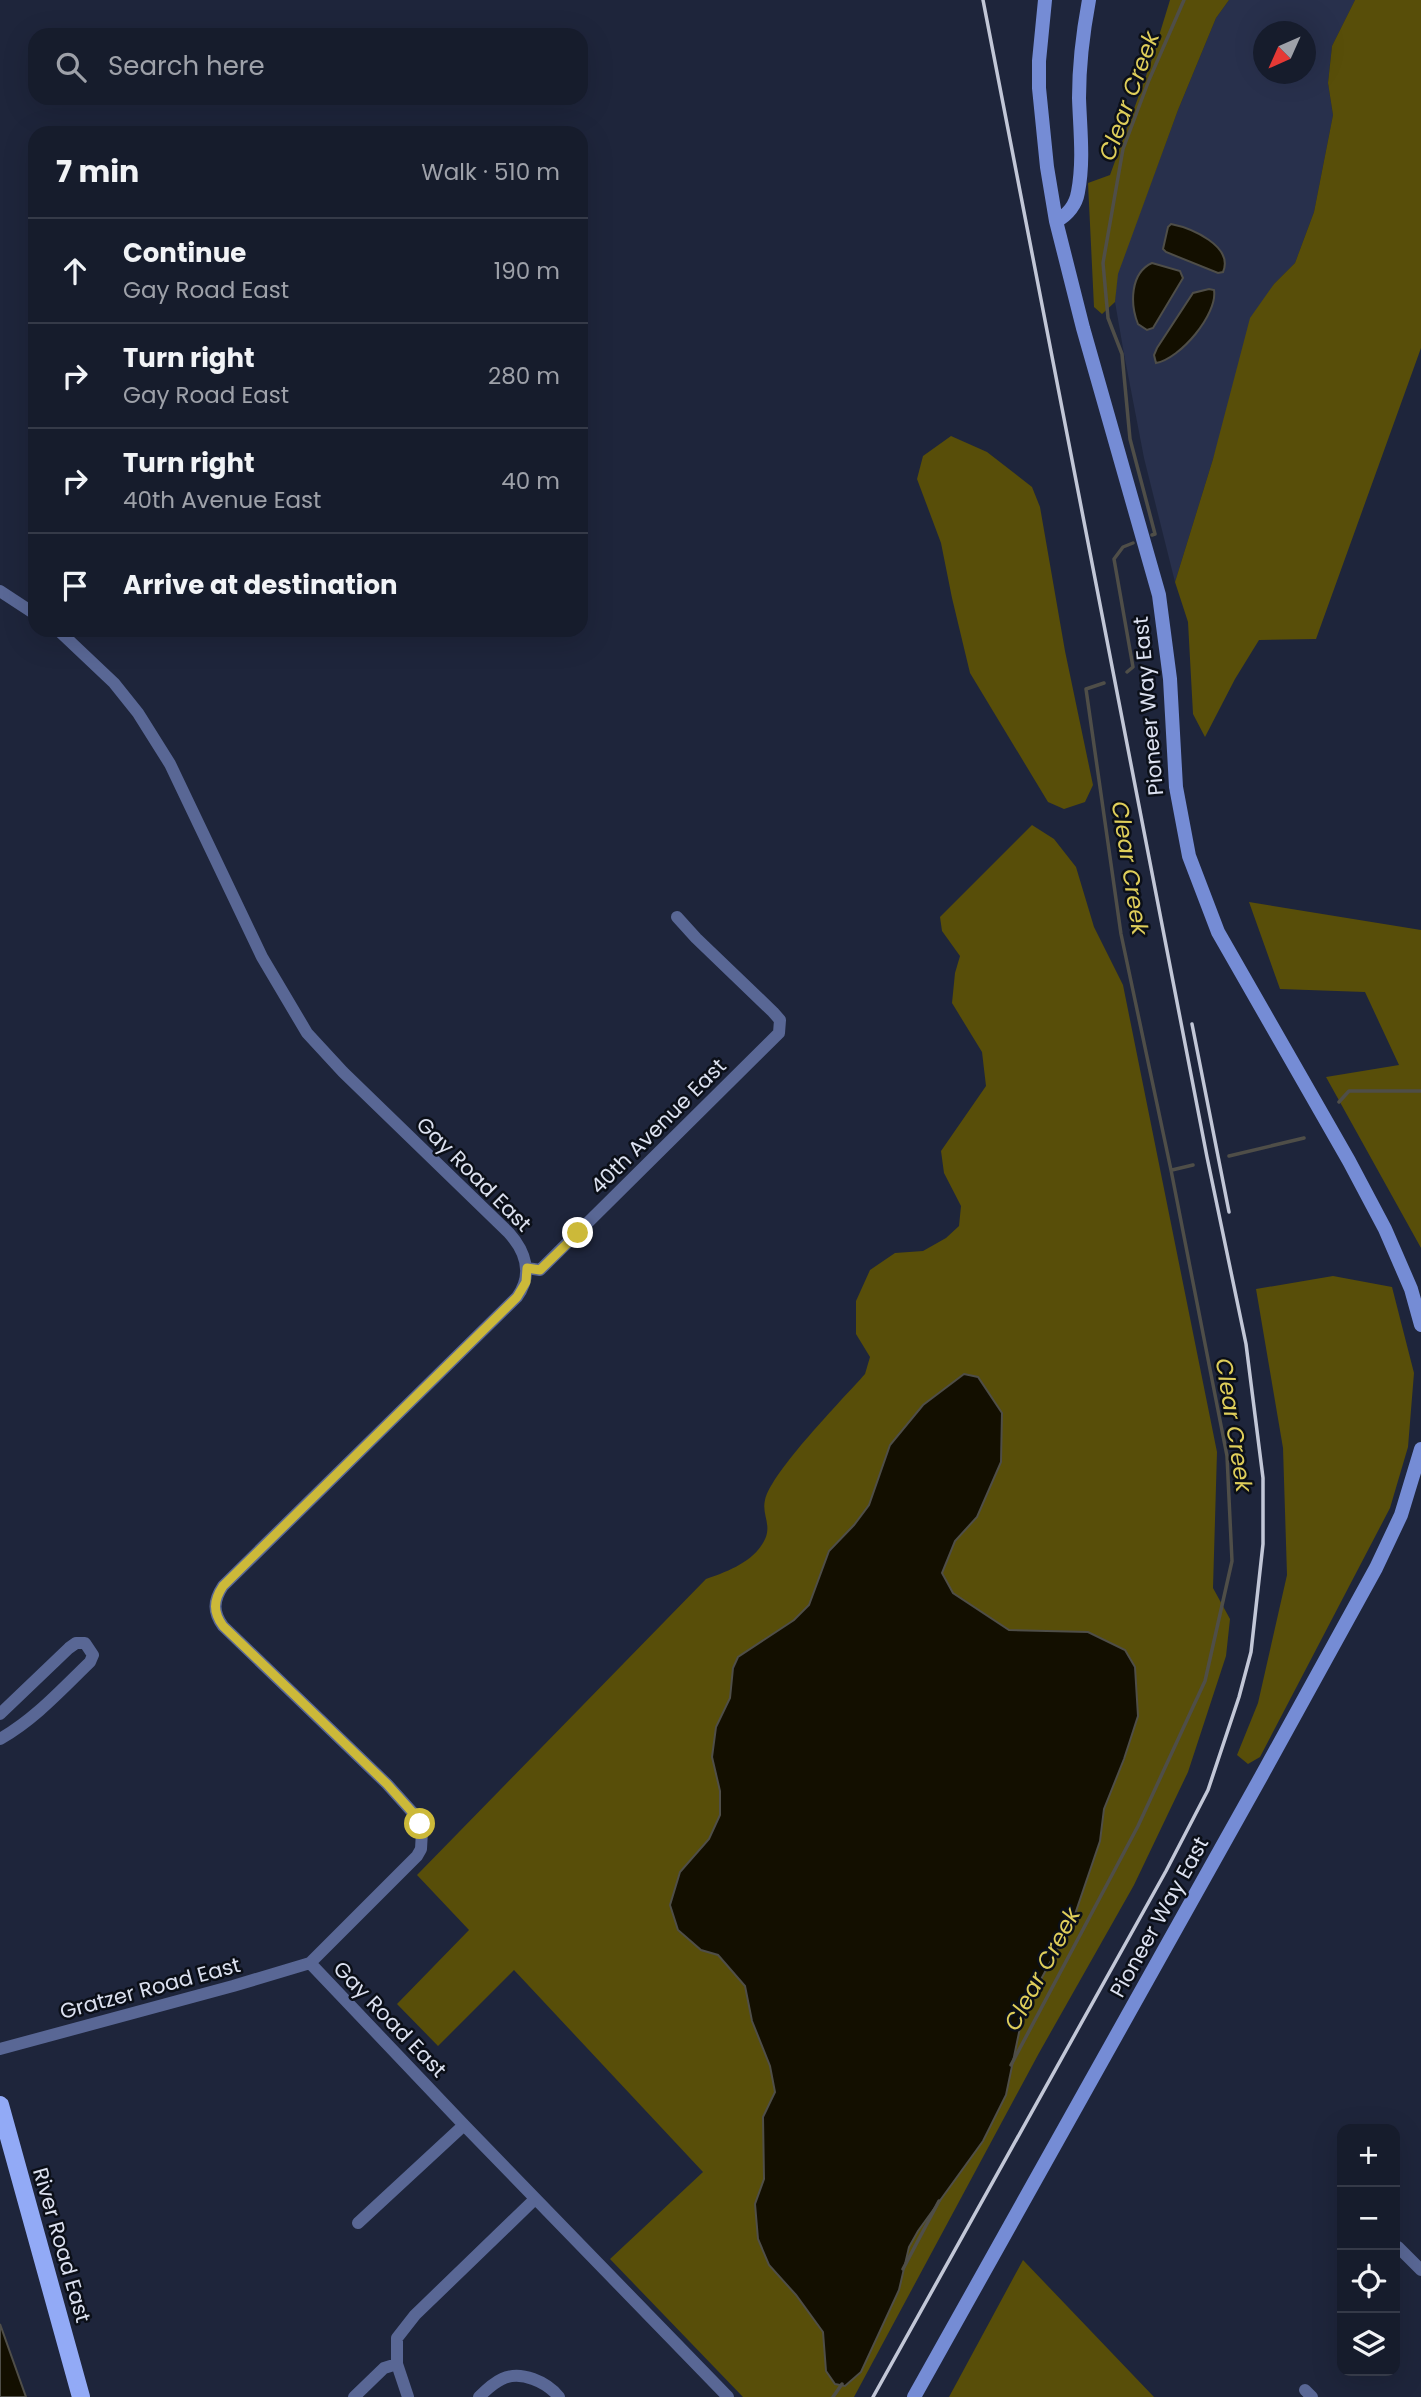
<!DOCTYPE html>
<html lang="en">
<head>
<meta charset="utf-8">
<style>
  :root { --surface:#161c2c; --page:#1f2534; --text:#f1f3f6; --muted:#9ea1a9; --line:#353a48 }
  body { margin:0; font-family:Poppins,sans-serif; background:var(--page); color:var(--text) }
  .controls { position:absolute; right:21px; bottom:21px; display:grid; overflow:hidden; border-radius:14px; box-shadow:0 7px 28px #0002 }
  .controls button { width:63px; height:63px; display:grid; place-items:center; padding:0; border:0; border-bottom:2px solid var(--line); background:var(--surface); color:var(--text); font:35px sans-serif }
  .compass { position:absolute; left:1253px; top:21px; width:63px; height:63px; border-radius:50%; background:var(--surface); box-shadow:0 7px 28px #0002; rotate:225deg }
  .stop { position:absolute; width:21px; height:21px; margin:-16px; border:5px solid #ccb939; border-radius:50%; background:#fff }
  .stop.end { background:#ccb939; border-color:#fff; box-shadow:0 2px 7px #0008 }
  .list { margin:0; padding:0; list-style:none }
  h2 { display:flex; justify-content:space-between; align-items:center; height:91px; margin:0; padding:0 28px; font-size:30px }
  h2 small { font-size:23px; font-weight:400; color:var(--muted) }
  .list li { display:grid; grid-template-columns:46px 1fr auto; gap:21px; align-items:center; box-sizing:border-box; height:105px; padding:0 28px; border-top:2px solid var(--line) }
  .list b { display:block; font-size:26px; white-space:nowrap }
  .list p { margin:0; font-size:23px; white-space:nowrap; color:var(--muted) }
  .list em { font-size:23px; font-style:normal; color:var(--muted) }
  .icon { flex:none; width:38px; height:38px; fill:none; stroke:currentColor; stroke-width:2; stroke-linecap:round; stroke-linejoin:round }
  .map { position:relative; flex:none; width:1421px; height:2397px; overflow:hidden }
  .search { position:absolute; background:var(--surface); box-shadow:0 7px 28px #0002; left:28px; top:28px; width:560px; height:77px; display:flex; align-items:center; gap:18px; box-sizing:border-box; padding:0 24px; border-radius:21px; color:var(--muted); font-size:26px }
  .panel { position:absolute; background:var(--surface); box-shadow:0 7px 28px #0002; left:28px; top:126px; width:560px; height:511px; border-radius:21px }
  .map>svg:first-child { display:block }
  .built { fill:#28304c; fill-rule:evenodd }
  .green { fill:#584e09; fill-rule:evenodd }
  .water { fill:#130f00; stroke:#4f4e48; stroke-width:2 }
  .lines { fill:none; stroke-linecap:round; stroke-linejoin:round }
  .stream { stroke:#4f4e48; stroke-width:3.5 }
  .street { stroke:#596795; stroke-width:12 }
  .secondary { stroke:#758cd5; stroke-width:14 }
  .primary { stroke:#92aaf6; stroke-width:18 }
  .rail { stroke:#c2c7d7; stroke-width:3.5 }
  .route { stroke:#ccb939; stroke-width:9 }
  .labels { text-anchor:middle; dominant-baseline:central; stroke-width:5; stroke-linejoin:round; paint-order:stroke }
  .street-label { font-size:21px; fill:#dce1f0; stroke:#0b0f18 }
  .water-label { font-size:23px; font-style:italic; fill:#dfce5a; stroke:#0b0f18 }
</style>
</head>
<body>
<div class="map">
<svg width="1421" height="2397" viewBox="0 0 1421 2397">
  <rect width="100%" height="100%" fill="#1e253b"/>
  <path class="built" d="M1229,0h126l-23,46 -4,37 5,32 -19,97 -19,51 -21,21 -61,175 -38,123 -31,-124 -20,-104 -9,-52 2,-28 61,-164 38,-92zM1264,32h42v42h-42z"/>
  <path class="green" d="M1170,0h59l-13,18 -38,92 -60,164 -3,28 -13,12 -8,-7 -6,-124 22,-8 41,-113z
    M1355,0h66v348l-105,291 -57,1 -24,39 -30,58 -12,-23 -5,-92 -13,-40 38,-123 37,-141 24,-34 21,-21 19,-51 19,-97 -5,-32 4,-37z
    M951,436l36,16 45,35 8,20 25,144 28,134 -8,17 -21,7 -16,-7 -78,-129 -18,-75 -11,-55 -24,-64 6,-23z
    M1032,825l22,14 22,28 18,60 29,58 94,467 -4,136 17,31 -4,37 -38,116 -54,113 -95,168 -185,344h-111l-133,-138 93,-87 -189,-202 -76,76 -41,-42 72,-74 -52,-55 289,-296c18,-6 44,-16 55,-33 14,-19 0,-30 4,-46 7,-29 77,-100 100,-126l5,-17 -14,-23v-33l14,-31 25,-17 28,-2 23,-13 13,-12 2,-20 -17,-33 -3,-22 45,-65 -4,-34 -30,-49 3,-30 5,-17 -18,-25 -2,-14zM964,1374l13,143 -22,24 -13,32 11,20 56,37 79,2 36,127 -20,50 -4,32 -27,79 -34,63 -18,40 -15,72 -23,46 -65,90 -9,16 -10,43 -38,82 -16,14 -19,-15 -3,-39 -27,-37 -27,-30 -14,-61 9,-25 -1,-62 12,-25 -5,-26 -18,-45 -7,-35 -27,-31 -17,-5 -21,-78 29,-33 11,-24v-24l-8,-34 4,-30 14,-29 3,-30 5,-11 56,-37 15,-15 20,-54 25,-26 15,-20 21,-60 33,-40z
    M1249,902l172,28v318l-95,-171 73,-12 -34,-73 -85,-3z
    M1333,1276l59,11 22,86 -6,74 -18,61 -130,249 -12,7 -11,-9 21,-52 29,-128 -4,-127 -27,-159z
    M1023,2260l131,137h-205z"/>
  <path class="water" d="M1171,224c20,4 63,22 52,48l-5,1 -52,-21 -3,-3 5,-22z
    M1152,263l28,8 3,7 -30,50 -6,2 -9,-6c-8,-20 -8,-51 14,-61z
    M1209,289l5,1c4,24 -34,69 -58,73l-2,-8 3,-7 36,-55z
    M964,1374l14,3 24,36 -1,49 -24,55 -22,24 -13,32 11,20 56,37 79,2 37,18 10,17 3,49 -14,43 -20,50 -4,32 -27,79 -34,63 -18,40 -15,72 -23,46 -65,90 -9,16 -10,43 -38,82 -16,14 -10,-2 -9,-13 -3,-39 -27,-37 -27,-30 -11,-26 -3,-35 9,-25 -1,-62 12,-25 -5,-26 -18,-45 -7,-35 -27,-31 -17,-5 -23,-20 -8,-25 10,-33 29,-33 11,-24v-24l-8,-34 4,-30 14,-29 3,-30 5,-11 56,-37 15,-15 20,-54 25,-26 15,-20 21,-60 33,-40z
    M0,2324l26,73h-26z"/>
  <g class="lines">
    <path class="stream" d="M1152,535l3,-1 -25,-95 -8,-85 -14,-36 -5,-55 20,-114 26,-69 35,-80
      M1127,672l6,-5 -19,-108 9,-12 10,-4
      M1339,1102l10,-11h72
      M1229,1156l75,-18
      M1172,1170l21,-5
      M1011,2065l127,-239 67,-145 27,-120 -5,-105 -56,-286 -50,-236 -35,-245 18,-6
      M903,2269l36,-68
      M833,2397l9,-13"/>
    <path class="street" d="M0,591l35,23
      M58,630l56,53 24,30 32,51 92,193 45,76 36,39 166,161c17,19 24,42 8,64l-294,289c-10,15 -10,26 0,40l164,158 27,30 8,17 -1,18 -4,7 -107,107 154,162 264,272
      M527,1268l13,2 239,-237 1,-13 -7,-8 -77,-74 -19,-21
      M0,1714l69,-66 7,-5h9l8,12 -3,7c-29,28 -55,57 -90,77
      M0,2049l233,-63 77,-23
      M358,2223l106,-98
      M1398,2247l23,23
      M1305,2390l7,7
      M354,2397l30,-29 13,-4
      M408,2397l-11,-33v-26l18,-23 120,-116
      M479,2397c7,-7 14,-14 23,-18 19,-9 45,3 57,18"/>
    <path class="secondary" d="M1045,0l-6,61v27l8,79 9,54 27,107 76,267 11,84 6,108 13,69 29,76 131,229 36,68 26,60 10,36
      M1056,221c12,-6 20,-17 22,-29 6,-31 2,-63 1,-94 0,-32 4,-66 10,-98
      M914,2397l348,-622 114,-207 25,-53 20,-66"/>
    <path class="primary" d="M0,2105l81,292"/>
    <path class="rail" d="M1192,1024l37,188
      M873,2397l293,-526 42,-81 31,-93 12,-45 12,-108v-66l-17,-134 -39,-187 -224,-1157"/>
  </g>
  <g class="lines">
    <path class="route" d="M420,1824l-6,-10 -27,-30 -164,-158c-10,-14 -10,-25 0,-40l294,-289 9,-15 1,-14 13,2 38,-37"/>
  </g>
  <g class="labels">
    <g class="street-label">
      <text transform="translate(1148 706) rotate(-95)">Pioneer Way East</text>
      <text transform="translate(658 1126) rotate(-45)">40th Avenue East</text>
      <text transform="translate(474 1174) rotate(45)">Gay Road East</text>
      <text transform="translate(1159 1917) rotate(-61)">Pioneer Way East</text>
      <text transform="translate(150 1988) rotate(-15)">Gratzer Road East</text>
      <text transform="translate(390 2019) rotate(46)">Gay Road East</text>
      <text transform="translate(62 2245) rotate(74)">River Road East</text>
    </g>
    <g class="water-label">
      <text transform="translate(1129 96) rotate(-70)">Clear Creek</text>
      <text transform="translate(1130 868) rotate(81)">Clear Creek</text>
      <text transform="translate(1234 1425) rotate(81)">Clear Creek</text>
      <text transform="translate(1042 1969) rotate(-62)">Clear Creek</text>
    </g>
  </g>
</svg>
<div class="controls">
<button>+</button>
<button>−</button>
<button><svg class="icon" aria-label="locate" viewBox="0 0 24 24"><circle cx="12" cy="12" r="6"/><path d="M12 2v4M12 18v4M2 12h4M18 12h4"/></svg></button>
<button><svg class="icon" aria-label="layers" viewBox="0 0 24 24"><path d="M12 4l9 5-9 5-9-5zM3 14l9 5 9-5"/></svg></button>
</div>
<svg class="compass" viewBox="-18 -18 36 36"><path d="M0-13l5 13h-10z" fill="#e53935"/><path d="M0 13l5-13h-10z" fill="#9ea1a9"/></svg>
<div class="stop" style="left:420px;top:1824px"></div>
<div class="stop end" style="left:578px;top:1233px"></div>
<div class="search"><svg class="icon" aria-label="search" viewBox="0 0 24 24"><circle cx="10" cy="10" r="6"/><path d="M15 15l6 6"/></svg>Search here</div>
<section class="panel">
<h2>7 min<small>Walk · 510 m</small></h2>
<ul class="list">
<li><svg class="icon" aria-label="ahead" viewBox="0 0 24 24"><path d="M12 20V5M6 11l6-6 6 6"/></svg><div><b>Continue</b><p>Gay Road East</p></div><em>190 m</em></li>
<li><svg class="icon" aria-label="right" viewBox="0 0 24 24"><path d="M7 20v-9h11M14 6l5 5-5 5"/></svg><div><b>Turn right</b><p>Gay Road East</p></div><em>280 m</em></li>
<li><svg class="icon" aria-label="right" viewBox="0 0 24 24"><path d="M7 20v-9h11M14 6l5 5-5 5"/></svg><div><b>Turn right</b><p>40th Avenue East</p></div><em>40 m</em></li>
<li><svg class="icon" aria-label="arrive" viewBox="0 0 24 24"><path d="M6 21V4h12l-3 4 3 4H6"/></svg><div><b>Arrive at destination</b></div></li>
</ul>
</section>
</div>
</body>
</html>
